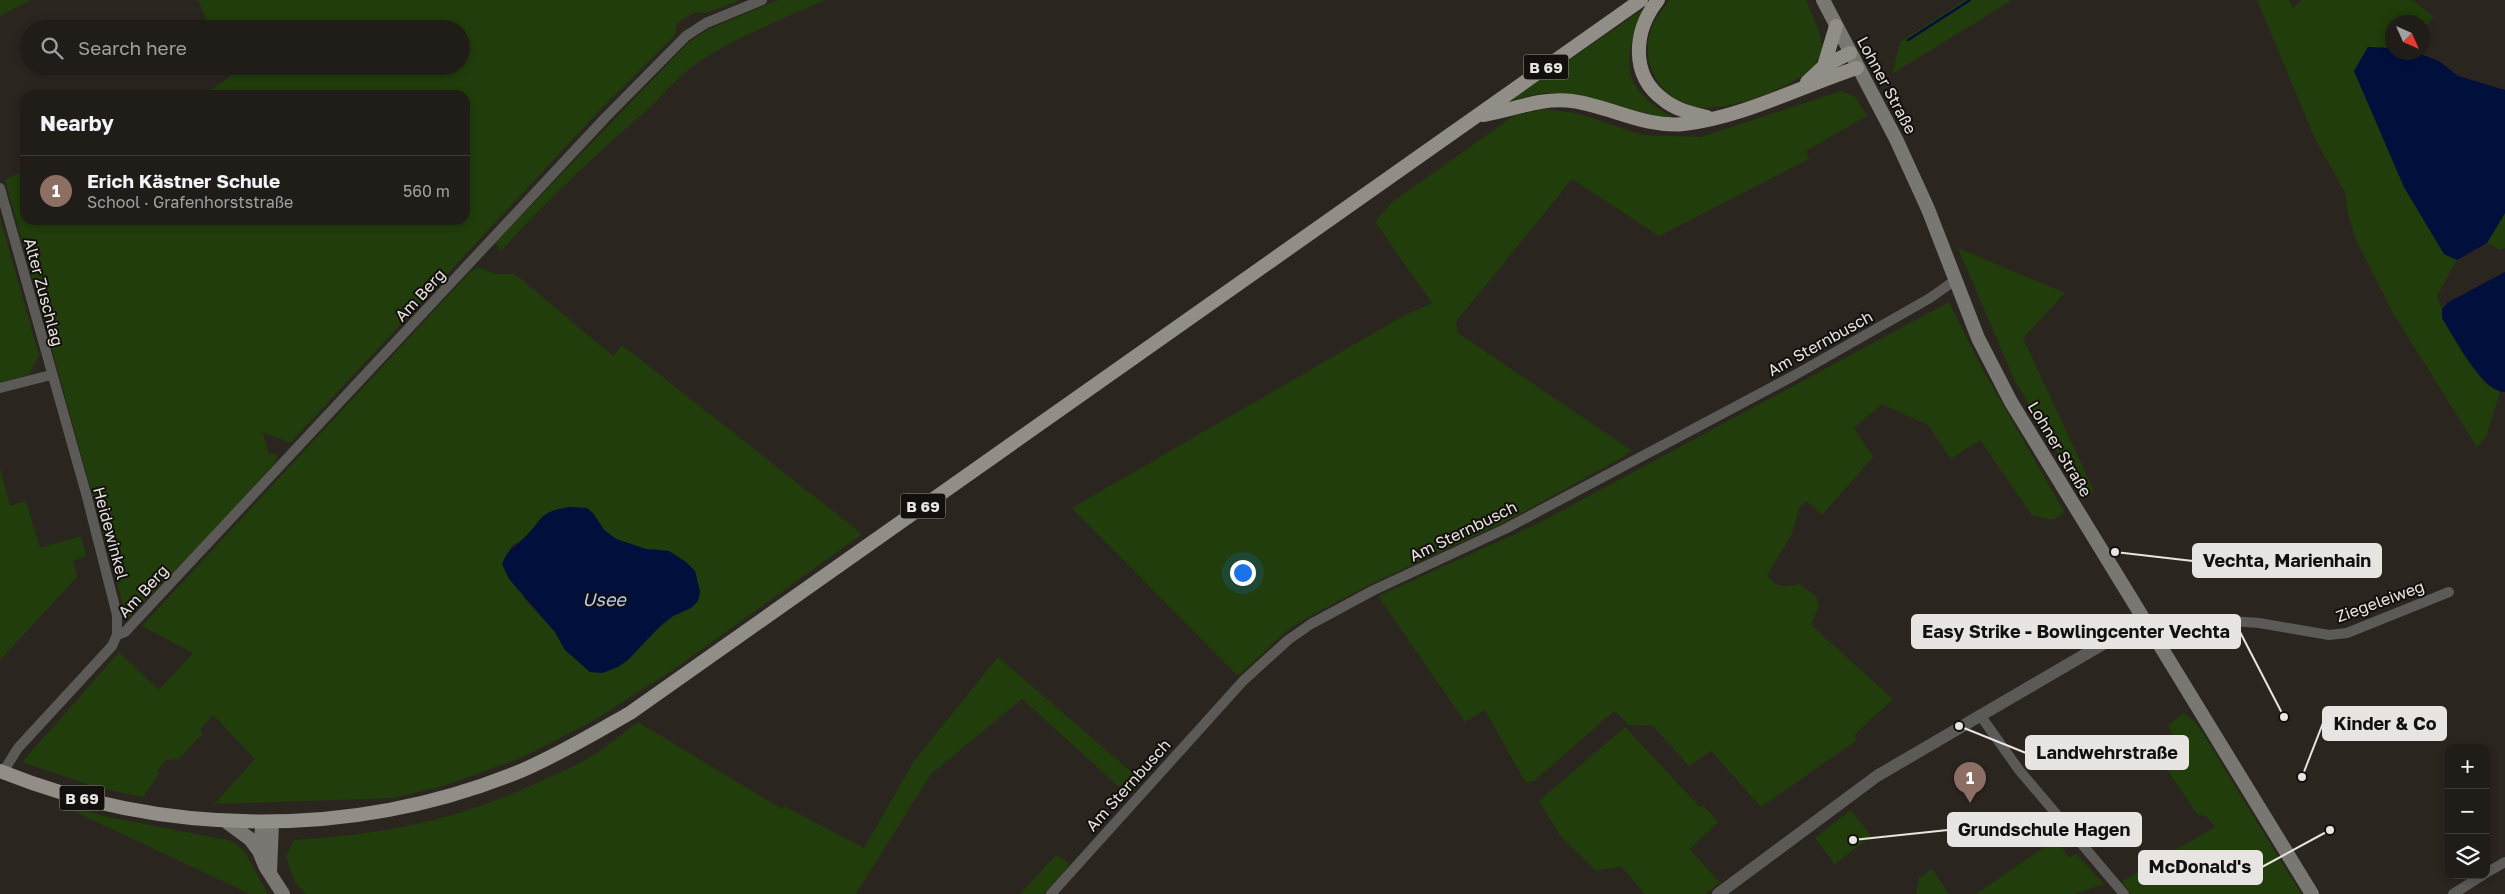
<!DOCTYPE html>
<html lang="en">
<head>
<meta charset="utf-8">
<style>
  :root { --surface:#201c18; --page:#282521; --text:#f1f3f6; --muted:#a2a1a2; --line:#3d3a37; --accent:#d93025 }
  body { margin:0; font-family:"Golos Text",sans-serif; background:var(--page); color:var(--text) }
  .controls { position:absolute; right:15px; bottom:15px; display:grid; overflow:hidden; border-radius:10px; box-shadow:0 2px 8px #0003 }
  .controls button { width:45px; height:45px; display:grid; place-items:center; padding:0; border:0; border-bottom:1px solid var(--line); background:var(--surface); color:var(--text); font:25px sans-serif }
  .compass { position:absolute; left:2385px; top:15px; width:45px; height:45px; border-radius:50%; background:var(--surface); box-shadow:0 2px 8px #0003; rotate:135deg }
  .you { position:absolute; left:1242px; top:572px; width:18px; height:18px; margin:-12px; border:4px solid #fff; border-radius:50%; background:#1a73e8; box-shadow:0 0 0 8px #1a73e833 }
  .badge { display:grid; place-items:center; width:32px; height:32px; border-radius:50%; background:var(--accent); color:#fff; font-size:16px; font-weight:700 }
  .pin { position:absolute; translate:-50% -41px; filter:drop-shadow(0 1px 2px #0008) }
  .pin::after { content:''; position:absolute; top:26px; width:18px; height:15px; background:inherit; clip-path:polygon(0 0,100% 0,50% 100%) }
  .list { margin:0; padding:0; list-style:none }
  h2 { display:flex; justify-content:space-between; align-items:center; height:65px; margin:0; padding:0 20px; font-size:21px }
  h2 small { font-size:16px; font-weight:400; color:var(--muted) }
  .list li { display:grid; grid-template-columns:32px 1fr auto; gap:15px; align-items:center; box-sizing:border-box; height:70px; padding:0 20px; border-top:1px solid var(--line) }
  .list b { display:block; font-size:19px; white-space:nowrap }
  .list p { margin:0; font-size:16px; white-space:nowrap; color:var(--muted) }
  .list em { font-size:16px; font-style:normal; color:var(--muted) }
  .icon { flex:none; width:28px; height:28px; fill:none; stroke:currentColor; stroke-width:2; stroke-linecap:round; stroke-linejoin:round }
  .map { position:relative; flex:none; width:2505px; height:894px; overflow:hidden }
  .search { position:absolute; background:var(--surface); box-shadow:0 2px 8px #0003; left:20px; top:20px; width:450px; height:55px; display:flex; align-items:center; gap:12px; box-sizing:border-box; padding:0 18px; border-radius:28px; color:var(--muted); font-size:19px }
  .panel { position:absolute; background:var(--surface); box-shadow:0 2px 8px #0003; left:20px; top:90px; width:450px; height:135px; border-radius:15px }
  .map>svg:first-child { display:block }
  .green { fill:#213d0b; fill-rule:evenodd }
  .water { fill:#000f3c }
  .lines { fill:none; stroke-linecap:round; stroke-linejoin:round }
  .stream { stroke:#000f3c; stroke-width:2.5 }
  .minor { stroke:#5c5a57; stroke-width:10 }
  .tertiary { stroke:#5c5a57; stroke-width:12 }
  .secondary { stroke:#797772; stroke-width:14 }
  .primary { stroke:#908e86; stroke-width:14 }
  .labels { text-anchor:middle; dominant-baseline:central; stroke-width:4; stroke-linejoin:round; paint-order:stroke }
  .shield { fill:#120f0d; stroke:#a8a4a1; stroke-width:1 }
  .shield-label { font-size:15px; font-weight:bold; fill:#e8e4e1 }
  .street-label { font-size:16px; fill:#e8e4e1; stroke:#120f0d }
  .water-label { font-size:18px; font-style:italic; fill:#b6ccf1; stroke:#120f0d }
  .leader { fill:none; stroke:#e8e4e1; stroke-width:2 }
  .callout-dot { fill:#e8e4e1; stroke:#120f0d; stroke-width:2 }
  .callout { fill:#e8e4e1; stroke:#e8e4e1; stroke-width:2 }
  .callout-label { font-size:18px; text-anchor:middle; font-weight:bold; fill:#111 }
</style>
</head>
<body>
<div class="map">
<svg width="2505" height="894" viewBox="0 0 2505 894">
  <rect width="100%" height="100%" fill="#2b2520"/>
  <path class="green" d="M0,0h31l-31,16z
    M198,0h543l-36,13 -10,-1 -18,11 -2,12 -76,76 -309,332 -27,-11 6,23 6,-2 2,4 -3,7 -66,72 -81,84 -122,-440 20,-10v50h440v-125h-263l28,-18 -4,-11h235v-37h-251z
    M778,0h47c-42,19 -101,42 -136,69 -15,12 -27,27 -41,40 -52,45 -101,91 -147,142l-6,-8 194,-201 20,-13z
    M1670,0h136c4,10 17,37 16,47 -1,7 -6,18 -12,23 -25,20 -81,42 -114,37 -31,-4 -55,-41 -47,-71 4,-15 12,-25 21,-36z
    M1965,0h47l-120,74 8,-32z
    M2257,0h32l4,8 9,-8h111l20,17 -10,14 -1,-9h-30v26l-24,-1 -14,24 50,116 40,67 13,6 -20,36 5,14v8l43,66 15,8 -14,45 -9,10 -83,-132 -38,-75 -8,-26 -3,-22 -29,-51z
    M1642,10c-9,25 -22,57 -3,81 9,12 25,21 37,28 -43,-5 -84,-26 -128,-26 -12,0 -26,5 -38,8z
    M1841,91l13,5 13,20 -61,35 3,8 -150,77 -87,-57 -116,143 2,11 173,117 -6,6 -122,67 -132,61 -61,32 -24,15 -48,45 -166,-168 333,-193 27,-12 -57,-81 16,-19 124,-88 31,-6 34,5 62,21 59,2z
    M2505,213v35l-5,2 -13,-7z
    M0,217l39,139 -10,19 -29,7z
    M1958,248l107,45 -42,45 71,153 -10,7 -69,-117z
    M478,267l17,7h20l98,82 9,-11 240,189 -185,133 -82,53 -74,38 -78,28 -50,12 -179,6 41,-45 -42,-44 -13,15 3,3 -24,26 -13,1 -9,11 2,3 -16,23 -44,-9 -77,-26 97,-110 40,38 34,-37 -51,-27 327,-353zM593,513l11,17 12,9 30,10h13l36,22 5,21 -9,16 -18,8 -28,25 -80,9 -10,-18 -31,-33 -14,-52 17,-11 15,-20z
    M1949,302l31,63 85,148 -13,7 -20,-5 -52,-75 -29,19 -23,-34 -46,-21 -28,24 19,29 -51,58 -15,-14 -8,7 -7,26 -25,41c10,13 16,12 32,9l17,12 3,10 -8,19 82,74 -39,36 3,5 -96,67 -50,-56 -22,15 -36,-40 -24,-1 -12,-12 -4,-1 -79,69 -6,1 -4,-2 -39,-70 -20,12 -87,-126 159,-72z
    M0,468l10,38 16,-5 14,47 41,-12 5,20 -13,5 4,16 -77,83z
    M998,657l144,124 -14,14 -106,-96 -91,75 -75,120h-550l-11,-12 -9,-25 8,-17c94,-6 161,-19 247,-59 14,-6 28,-12 41,-19 20,-11 38,-27 56,-40l144,87 2,-3 80,42 50,-87z
    M2184,713l13,11 104,170h-170l-9,-13 93,-54 -8,-10 -10,-3 -34,-50 12,-22 -7,-17z
    M1625,727l75,80 3,-2 15,17 -28,27 30,34 -15,11h-60l-24,-28 -25,5 -35,-34 -22,-36z
    M54,802l50,14 128,25 12,10 24,43h-18z
    M1851,810l20,26 -36,28 -20,-26z
    M2055,840l15,18 6,-4 28,30 -30,10h-98z
    M1056,855l12,7v5l-24,27h-24z
    M1932,869l17,25h-33l3,-16z"/>
  <path class="water" d="M2368,47l24,1v4l26,1 21,8 19,15 47,14v123l-18,30 -30,17 -13,-6 -40,-67 -50,-116z
    M2505,272v120c-23,0 -51,-55 -63,-74v-8l5,-7z
    M569,507l18,1 6,5 11,17 12,9 30,10 23,2 17,11 9,9 5,21 -2,9 -7,7 -18,8 -13,10 -32,34 -10,7 -16,6 -12,-1 -25,-22 -10,-18 -46,-53 -7,-15c9,-20 10,-13 23,-27 20,-19 13,-25 44,-30z"/>
  <g class="lines">
    <path class="stream" d="M1908,40l62,-40"/>
    <path class="minor" d="M0,188l87,309 30,118v20l-5,11 -94,102 -15,24
      M0,388l51,-13
      M2145,621l15,8 42,-7 29,-1 28,2 70,12 18,-2 102,-41
      M117,635l8,-3 12,-13 468,-501 81,-82 20,-13 56,-23
      M1980,715l39,55 105,124
      M2486,873l19,-11
      M1051,894l192,-213 45,-41 23,-16 63,-34 133,-62 288,-153 135,-77 24,-17
      M2453,894l30,-19"/>
    <path class="tertiary" d="M1718,894l159,-118 267,-156"/>
    <path class="secondary" d="M1823,0l73,139 32,70 50,129 33,64 301,492
      M227,822l23,17 9,12
      M263,822l-4,29 6,15 18,28
      M270,873l2,-51"/>
    <path class="primary" d="M1658,0c-24,30 -29,75 6,100 12,10 28,13 43,17
      M1824,66l12,-40
      M1807,82l17,-16 26,-13
      M1483,115c31,-5 57,-18 89,-14 38,5 72,27 112,23 60,-7 117,-38 173,-56
      M0,771c166,67 357,68 523,-1 37,-16 72,-37 107,-57l1011,-713"/>
  </g>
  <g class="labels">
    <g class="shield">
      <rect x="1523.5" y="54.5" width="45" height="25" rx="4"/>
      <rect x="900.5" y="493.5" width="45" height="25" rx="4"/>
      <rect x="59.5" y="785.5" width="45" height="25" rx="4"/>
    </g>
    <g class="shield-label">
      <text x="1546" y="67">B 69</text>
      <text x="923" y="506">B 69</text>
      <text x="82" y="798">B 69</text>
    </g>
    <g class="street-label">
      <text transform="translate(1887 85) rotate(62)">Lohner Straße</text>
      <text transform="translate(44 292) rotate(75)">Alter Zuschlag</text>
      <text transform="translate(420 295) rotate(-47)">Am Berg</text>
      <text transform="translate(1820 343) rotate(-29)">Am Sternbusch</text>
      <text transform="translate(2060 449) rotate(59)">Lohner Straße</text>
      <text transform="translate(1463 531) rotate(-26)">Am Sternbusch</text>
      <text transform="translate(111 533) rotate(75)">Heidewinkel</text>
      <text transform="translate(143 591) rotate(-47)">Am Berg</text>
      <text transform="translate(2380 601) rotate(-20)">Ziegeleiweg</text>
      <text transform="translate(1128 785) rotate(-48)">Am Sternbusch</text>
    </g>
    <g class="water-label">
      <text x="604" y="599">Usee</text>
    </g>
  </g>
  <path class="leader" d="M2115 552L2193 561M2284 717L2240 632M2302 777L2323 723M1959 726L2026 753M1853 840L1948 830M2330 830L2262 867"/>
  <g class="callout-dot">
    <circle cx="2115" cy="552" r="5"/>
    <circle cx="2284" cy="717" r="5"/>
    <circle cx="2302" cy="777" r="5"/>
    <circle cx="1959" cy="726" r="5"/>
    <circle cx="1853" cy="840" r="5"/>
    <circle cx="2330" cy="830" r="5"/>
  </g>
  <g class="callout">
    <rect x="2193" y="544" width="188" height="33" rx="5"/>
    <rect x="1912" y="615" width="328" height="33" rx="5"/>
    <rect x="2323" y="707" width="123" height="33" rx="5"/>
    <rect x="2026" y="736" width="162" height="33" rx="5"/>
    <rect x="1948" y="813" width="193" height="33" rx="5"/>
    <rect x="2139" y="851" width="123" height="33" rx="5"/>
  </g>
  <g class="callout-label">
    <text x="2287" y="567">Vechta, Marienhain</text>
    <text x="2076" y="638">Easy Strike - Bowlingcenter Vechta</text>
    <text x="2385" y="730">Kinder &amp; Co</text>
    <text x="2107" y="759">Landwehrstraße</text>
    <text x="2044" y="836">Grundschule Hagen</text>
    <text x="2200" y="873">McDonald's</text>
  </g>
</svg>
<div class="controls">
<button>+</button>
<button>−</button>
<button><svg class="icon" aria-label="layers" viewBox="0 0 24 24"><path d="M12 4l9 5-9 5-9-5zM3 14l9 5 9-5"/></svg></button>
</div>
<svg class="compass" viewBox="-18 -18 36 36"><path d="M0-13l5 13h-10z" fill="#e53935"/><path d="M0 13l5-13h-10z" fill="#a2a1a2"/></svg>
<div class="you"></div>
<div class="pin badge" style="left:1970px;top:803px;background:#8d6e63">1</div>
<div class="search"><svg class="icon" aria-label="search" viewBox="0 0 24 24"><circle cx="10" cy="10" r="6"/><path d="M15 15l6 6"/></svg>Search here</div>
<section class="panel">
<h2>Nearby<small></small></h2>
<ul class="list">
<li><span class="badge" style="background:#8d6e63">1</span><div><b>Erich Kästner Schule</b><p>School · Grafenhorststraße</p></div><em>560 m</em></li>
</ul>
</section>
</div>
</body>
</html>
